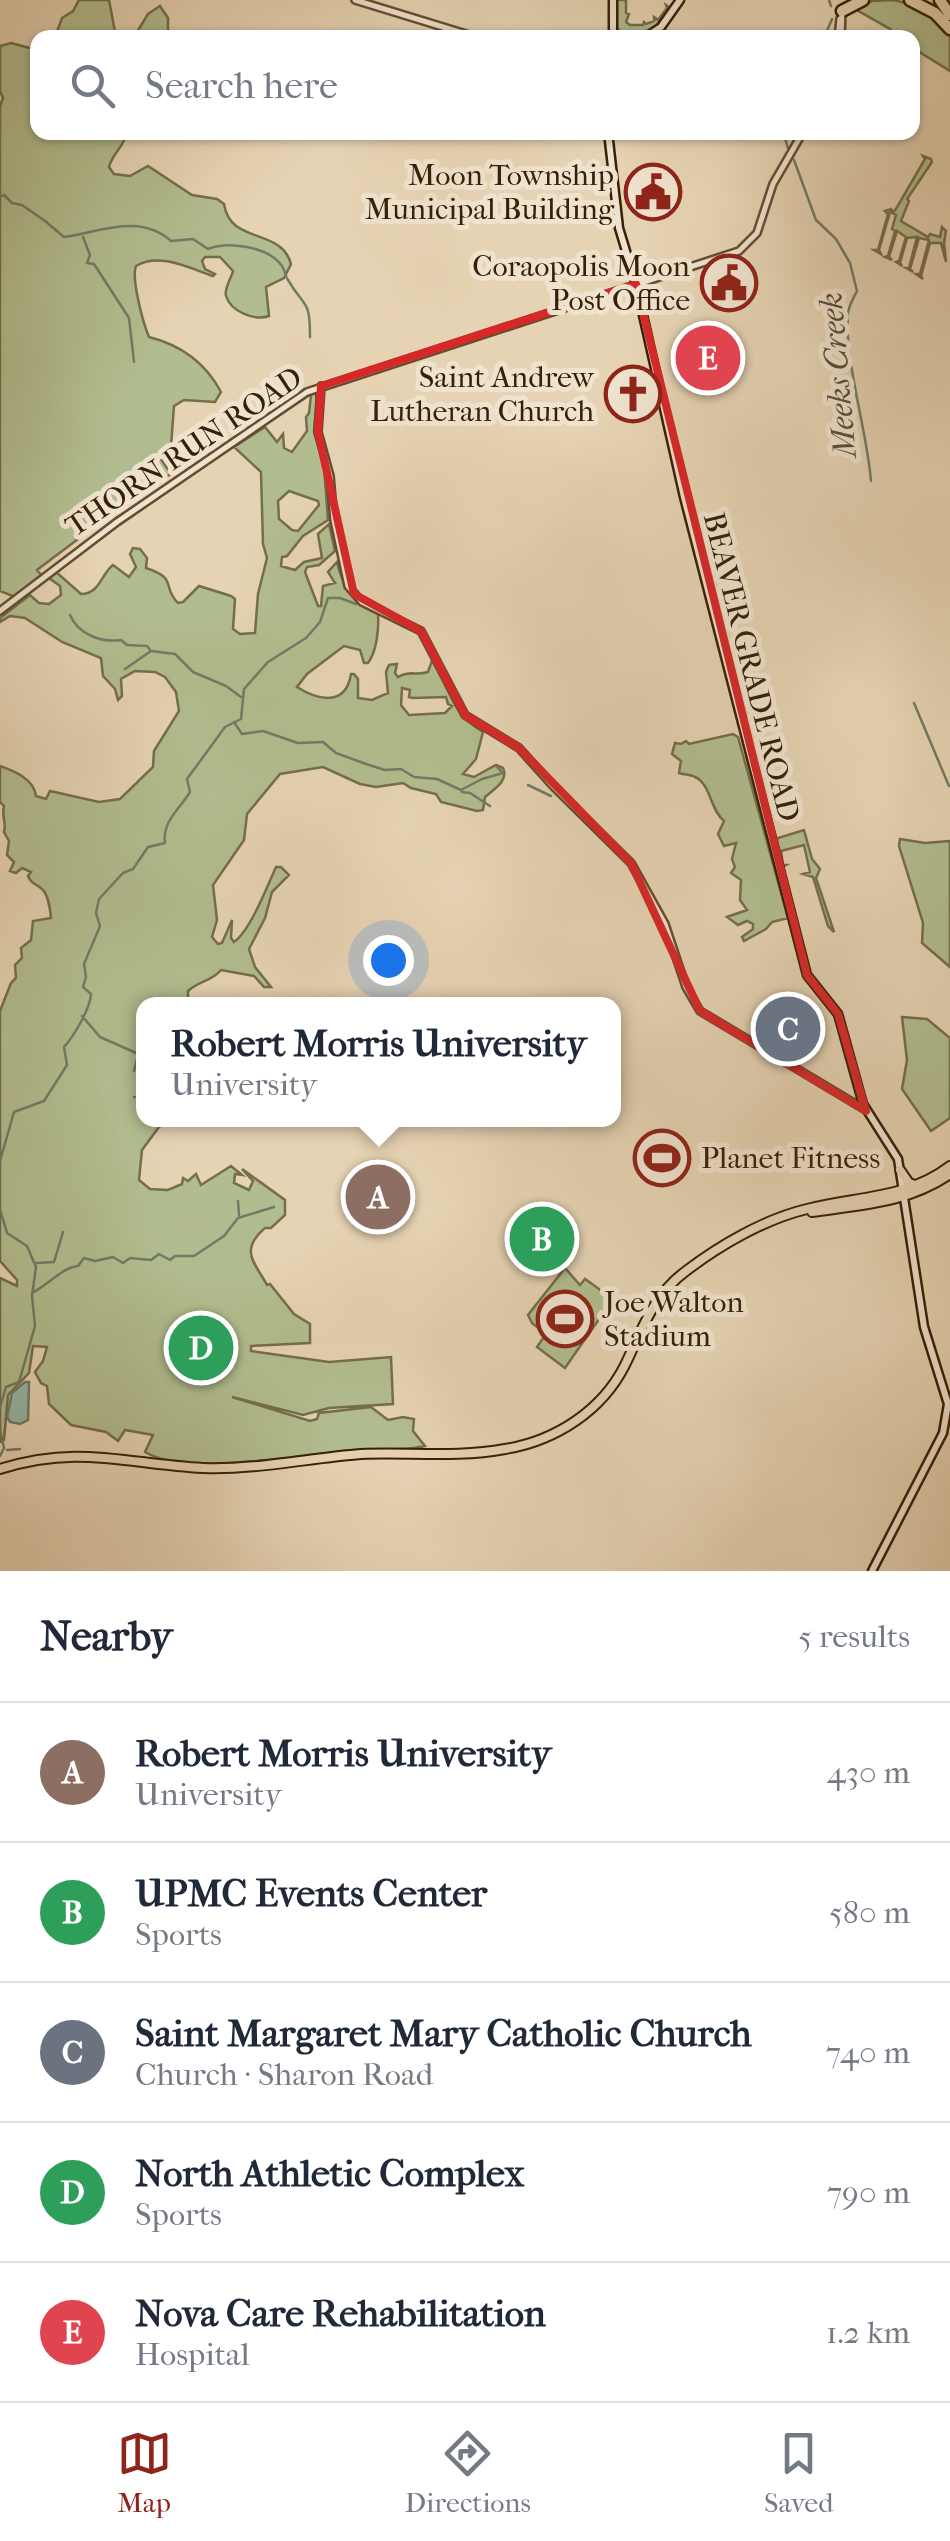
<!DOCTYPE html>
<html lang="en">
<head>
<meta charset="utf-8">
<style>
  :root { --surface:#fff; --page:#f2f2f3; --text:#1f2937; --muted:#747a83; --line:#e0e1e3; --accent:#8f2418 }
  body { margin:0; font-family:"IM FELL French Canon",serif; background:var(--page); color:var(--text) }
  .you { position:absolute; left:388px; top:960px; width:35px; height:35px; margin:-25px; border:8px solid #fff; border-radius:50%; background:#1a73e8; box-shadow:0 0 0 15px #1a73e833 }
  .badge { display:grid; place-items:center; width:65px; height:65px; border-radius:50%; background:var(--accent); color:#fff; font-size:32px; font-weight:700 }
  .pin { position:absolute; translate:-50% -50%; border:5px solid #fff; box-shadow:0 2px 10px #0006 }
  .popup { position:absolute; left:136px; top:997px; width:485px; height:130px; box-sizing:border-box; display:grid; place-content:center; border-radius:20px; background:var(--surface); filter:drop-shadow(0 2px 8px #0005); font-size:32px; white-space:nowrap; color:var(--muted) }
  .popup b { font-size:38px; color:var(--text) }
  .popup::after { content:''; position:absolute; left:50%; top:100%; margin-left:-20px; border:20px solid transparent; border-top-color:var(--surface) }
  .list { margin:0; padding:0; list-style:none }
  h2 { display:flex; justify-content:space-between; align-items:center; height:130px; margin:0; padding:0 40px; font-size:42px }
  h2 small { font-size:32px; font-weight:400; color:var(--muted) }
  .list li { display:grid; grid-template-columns:65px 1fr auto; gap:30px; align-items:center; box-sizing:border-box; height:140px; padding:0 40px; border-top:2px solid var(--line) }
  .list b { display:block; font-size:38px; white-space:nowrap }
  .list p { margin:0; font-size:32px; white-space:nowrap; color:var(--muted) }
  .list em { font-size:32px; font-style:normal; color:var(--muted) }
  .icon { flex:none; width:55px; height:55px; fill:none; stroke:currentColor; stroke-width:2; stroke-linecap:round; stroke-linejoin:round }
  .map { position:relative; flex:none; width:950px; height:1571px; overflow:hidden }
  .search { position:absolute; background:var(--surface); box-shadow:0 2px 8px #0004; left:30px; right:30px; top:30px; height:110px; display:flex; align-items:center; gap:25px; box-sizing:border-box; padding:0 35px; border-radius:20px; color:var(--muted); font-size:38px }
  .sheet { height:830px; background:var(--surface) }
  nav { display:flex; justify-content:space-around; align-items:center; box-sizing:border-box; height:140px; border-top:2px solid var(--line); background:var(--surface); font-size:28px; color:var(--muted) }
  nav a { display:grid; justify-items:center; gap:5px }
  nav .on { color:var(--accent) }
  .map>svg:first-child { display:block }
  .green { fill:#b2bd8f; stroke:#746e4a; stroke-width:2.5; fill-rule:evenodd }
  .water { fill:#97b8a9; stroke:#717b67; stroke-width:2.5 }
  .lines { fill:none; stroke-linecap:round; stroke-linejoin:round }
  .stream { stroke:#717b67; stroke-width:2.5 }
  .tertiary-casing { stroke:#634d30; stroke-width:10 }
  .secondary-casing { stroke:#372005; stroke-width:11 }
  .primary-casing { stroke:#372005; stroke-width:12 }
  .motorway-casing { stroke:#372005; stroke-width:15 }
  .tertiary { stroke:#efe2ce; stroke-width:5 }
  .secondary { stroke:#efe2ce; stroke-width:6 }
  .primary { stroke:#e6d3b3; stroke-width:8 }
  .motorway { stroke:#e6d3b3; stroke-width:10 }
  .marked { fill:none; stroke:#d62828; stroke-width:8; stroke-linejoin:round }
  .labels { text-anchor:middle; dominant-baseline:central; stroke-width:10; stroke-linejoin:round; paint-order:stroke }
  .poi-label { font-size:30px; fill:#372005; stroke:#efe2ce; text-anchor:end }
  .street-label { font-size:30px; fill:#372005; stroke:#efe2ce }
  .water-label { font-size:32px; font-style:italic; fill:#544e36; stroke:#efe2ce }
</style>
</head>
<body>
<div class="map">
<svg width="950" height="1571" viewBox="0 0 950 1571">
  <rect width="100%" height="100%" fill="#e6d3b3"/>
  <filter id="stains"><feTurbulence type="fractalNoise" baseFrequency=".002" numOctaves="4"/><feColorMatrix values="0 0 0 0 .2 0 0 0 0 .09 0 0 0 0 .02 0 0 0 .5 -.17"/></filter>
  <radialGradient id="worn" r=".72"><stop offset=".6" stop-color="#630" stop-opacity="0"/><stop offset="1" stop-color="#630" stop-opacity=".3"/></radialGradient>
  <path class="green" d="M79,0h30l7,37h-61l7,-19 11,-7z
    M617,0h9v13l3,1 -3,8 4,3h13l1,-3 2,2 8,-3v-4l4,3 9,-12 -1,-3 3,2v4l-18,20 -27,5 -7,-8z
    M893,0c26,5 39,14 57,33v38l-37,-23 -1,-10 -17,-1 -5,-8 -35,-20 17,-8z
    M160,6l8,12v19h-34l14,-23z
    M11,43l26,7 1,82 88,1c-1,13 -14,21 -17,34l5,7 16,2 18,-10 44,29 25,4 7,5c6,41 57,23 67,60l-7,14 -18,9 3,29c-14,5 -38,-4 -43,-20 -2,-8 5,-17 7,-25l-13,-14h-15l-3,4 3,8 10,5 -2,2c-24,-8 -54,-24 -77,-10 -5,12 7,57 13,71 32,8 56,25 72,55l-6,10 -31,-2 -10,6 -3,40 -10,13 10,15 -24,13 -110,83 5,6 -27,21 -15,-6v-485l3,-8 -3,-7v-45z
    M923,156l8,3 1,3 -25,37 2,2 -8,20 27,16 2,-3 10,3 2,-10 4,4 -2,12 2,19 -5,-19h-11l-9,33 2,3 -7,-5h4l9,-34 -10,-2 -9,31 3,3 -7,-4h3l8,-31 -10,1 -7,25 2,3 -6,-4 3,-1 7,-24 -9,-6 -8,26 3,3 -7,-3 3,-1 7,-25 -3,-2 4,-14 -6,-3 -11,38 2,4 -7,-4h4l10,-36 -3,-3 6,-2 2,3 3,-3 29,-50z
    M315,391l2,9 -3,31 10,36 4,53 -25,16 -16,20 -5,1 -1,9 14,4 9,-8 18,-4 -4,-24 11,-10 6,27 -16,14 -12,2 -2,5 13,34h3l2,-20 12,-3 -7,-11 9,-10c6,26 16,41 41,52 1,14 -1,37 -10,49h-4l-4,-13 -16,-4 -37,28 -10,13c22,14 49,19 54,-13h3l4,5v19l14,2 16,-7 -2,-21 3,-7 8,-1 -2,9 3,4c11,-7 18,-1 30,-5l5,-14c14,29 22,59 50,74l-7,27 -13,15 11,3 22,-12 7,3c6,13 -9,21 -18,29l-2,13 -6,1 -36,-9 -5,-8 -25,-6 -8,-5 -27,4 -16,-3 -37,-17 -43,7 -33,40 -3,26 -31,45 4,35 -5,17 6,7 4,-1 10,-23 -1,18 3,4c16,-11 33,-55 42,-75h5l8,8 -17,17 -7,26 -16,31 6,18 16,20h-7l-10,-11 -33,-6c-10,12 -21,10 -33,21v13h-45v116h28l-12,7 -17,23 -3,30 11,9 18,1 14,-6 1,-6 5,3 8,-7 5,11 30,-19 11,9 -7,-1 -1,9 15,7 4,-9 -11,-12 43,31v15l-14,13h-6c-27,23 -9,36 2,57l3,-1 24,30 16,10v19l-59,3v5l78,11 62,-5 2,47 -64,4 -26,7 -71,-18 78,24 7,-2 2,-6 52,-6 17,13 15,-3 11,2 -1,12 12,15c-20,5 -48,3 -70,4 -51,4 -168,27 -210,2l8,-17 -28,-5 -7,11 -12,-9 -35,-7 -22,-21 -2,-18 -6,-3 -6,-11 8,-11 4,-14 -14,-1 -4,27 -21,22 -4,45 -4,2v-164l17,8v-6l-17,-19v-250l11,-28 5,-5 -1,-13 7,-7 -1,-10 10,-8 2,-19 18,-3c-1,-9 -2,-21 -8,-28 -6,-7 -11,-4 -15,-14l3,-4 -9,-4 -6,5 -6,-2 4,-9 -7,-7 2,-14 -5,-9c3,-9 -3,-16 0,-26l-4,-4v-36c14,5 34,13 36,30l10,3 4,-8 49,11 21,-3 33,-32 1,-16 25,-40 -3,-19 -11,-15 -10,-5 -20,-1 -14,8 1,17 -4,4 -3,-11 -12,-13 -2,-18 -39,-16 -37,-24 -15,-2 -10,6v-4l30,-23 9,8 10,1 12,-9 -1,-9 -11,-8 6,-7 26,23c19,0 20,-20 32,-29l16,12 7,-10 -6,-13 3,-6 7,1 7,9 -1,10c33,11 15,18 32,35l5,-1 16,-16 32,10 4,3 -2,30 7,5 15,-1 3,-39 9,-36 -4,-14 -2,-72 -27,-25 31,-20 12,15 6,-8 1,14 8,4 15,-21 -1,-14 3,-4 2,-18zM289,491l29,10 1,4 -21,26 -6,-1 -13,-11 -1,-18zM402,688l8,2 -1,7 4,1 33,-1 2,7 4,2 -7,7 -36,2 -8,-10z
    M733,734l5,3 50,181 -16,4 -6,7 -22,12 -2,-4 11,-8v-5l-6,-3 -9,4 -11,-8 20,-7 -7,-10 1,-20 -10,-7 4,-6 -3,-8 4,-16 -12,3 -6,-12 6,-13c-14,-11 -13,-37 -29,-44 -5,-3 -11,-2 -16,-4l2,-12 -9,-7 3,-11 6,1 5,-3 3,3z
    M804,830l8,29 8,10 -4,9 18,54 -6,-6 -15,-49 -10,-3 7,-2 -6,-27 -23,6 2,14h3l-5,3 -6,-24 3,-6z
    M900,839l25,4 25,-2v126l-28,-24 1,-20 -24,-77z
    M902,1017l25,2 23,19v80l-19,13 -29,-42 5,-29z
    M565,1268l15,17 5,-6 28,20 -48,69 -28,-21 9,-13 -14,-11 -4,-8z"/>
  <path class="water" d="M25,1382h4l-1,38 -8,4 -10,-2 -3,-5 5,-24z"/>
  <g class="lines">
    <path class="stream" d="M829,0l2,6
      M824,38l8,-19
      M783,132l5,16
      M794,160l22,60 20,19 14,24 7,28c-3,6 -8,14 -9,22 -4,48 19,116 23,168
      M0,197l4,-2 8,8 10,2 23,16 19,16c37,-5 75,-24 107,4l22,-2 15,10c19,-8 60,-3 74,17 3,4 3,10 6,14 17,29 22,18 22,57
      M83,237l7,18 -3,8 7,1 35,54 5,44
      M70,615c8,19 31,28 51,25l6,5 20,1 4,5
      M125,669l26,-18 24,3 18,18 33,14 15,11
      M914,703l35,83
      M234,722l8,12 21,-3 35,12 25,-1 13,11 30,11 19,6 16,-1 13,8 23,2 24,11 21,-11 21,-6 -6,-6
      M528,785l23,11
      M462,792l8,1 20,13
      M82,1016l18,21 43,19
      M134,1071l3,-12 6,1
      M134,1097h9
      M0,1161l14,-49 30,-11 23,-36 -3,-18c10,-11 26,-38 27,-53l-8,-7 3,-10 -2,-13 16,-38 -4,-13 3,-14 24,-26 10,-4 15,-22 17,-4c-3,-22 15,-34 25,-51l-3,-13 38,-52 16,-8 3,-30 24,-27 38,-24 14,-16 8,-24h12l16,6
      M238,1201l1,14
      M0,1209l7,24 20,13 9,21 -4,29 3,30 -16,56 -13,5 -6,20
      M36,1263l18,-1 9,-30
      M32,1293c16,-8 31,-26 46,-27l6,-8 11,3 18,-4 10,6 7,-5 21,2 8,-6 11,6 5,-4h19l30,-20 14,-18 36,-11
      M0,1430l4,18 -4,8
      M7,1450l13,-1"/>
    <g class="tertiary-casing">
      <path id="tertiary" d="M355,0l124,38
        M838,38l2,-19
        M841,38l1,-27
        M321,386l-3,46 12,44 4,44 14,66 14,16 59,29 44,84 54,33 35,39 77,76 34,61 21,63 14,24 164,98
        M0,611l117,-89 190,-130 432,-141 18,-18 16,-49 30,-52"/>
    </g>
    <g class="secondary-casing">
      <path id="secondary" d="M613,0v38
        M644,38l17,-11 19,-27
        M608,132l11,96 17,56 48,213 123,478 31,39 25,90 35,55 26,168 24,77 -5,29 -71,138"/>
    </g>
    <g class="primary-casing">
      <path id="primary" d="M900,1170l9,13 9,3
        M812,1212c48,-7 97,-9 138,-38
        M0,1469c78,-25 126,-5 203,-1 52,2 106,-10 158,-14 48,-2 97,4 144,-5 50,-8 97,-38 120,-84 17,-35 28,-70 61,-94 34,-26 79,-52 121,-62 50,-13 100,-10 143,-43"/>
    </g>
    <g class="motorway-casing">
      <path id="motorway" d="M910,0l25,13 15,16
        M940,0l10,15
        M842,11l21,-11"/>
    </g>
    <use href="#tertiary" class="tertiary"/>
    <use href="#secondary" class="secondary"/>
    <use href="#primary" class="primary"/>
    <use href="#motorway" class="motorway"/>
  </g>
  <path class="marked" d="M636,284l171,691 31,39 28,97 -166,-100 -69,-148 -112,-115 -54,-33 -44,-84 -67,-37 -36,-162 3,-46z"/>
  <defs>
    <g id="civic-ring" transform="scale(2.875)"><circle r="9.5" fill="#efe2ce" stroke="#8f2418" stroke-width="1.5"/><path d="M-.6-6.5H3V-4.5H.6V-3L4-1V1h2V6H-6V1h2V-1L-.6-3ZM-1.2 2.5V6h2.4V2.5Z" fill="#8f2418"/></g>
    <g id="church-ring" transform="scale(2.875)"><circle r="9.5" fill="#efe2ce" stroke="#8f2418" stroke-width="1.5"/><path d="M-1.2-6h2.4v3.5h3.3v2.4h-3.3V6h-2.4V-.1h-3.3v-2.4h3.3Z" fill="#8f2418"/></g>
    <g id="stadium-ring" transform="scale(2.875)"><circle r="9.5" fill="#efe2ce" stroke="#8f2418" stroke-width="1.5"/><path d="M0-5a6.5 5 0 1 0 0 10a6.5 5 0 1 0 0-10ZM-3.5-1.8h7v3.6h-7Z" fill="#8f2418"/></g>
  </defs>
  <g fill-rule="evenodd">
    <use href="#civic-ring" x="653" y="192"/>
    <use href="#civic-ring" x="729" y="283"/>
    <use href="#church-ring" x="633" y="394"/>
    <use href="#stadium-ring" x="662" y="1158"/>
    <use href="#stadium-ring" x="565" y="1319"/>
  </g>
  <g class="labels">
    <g class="poi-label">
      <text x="614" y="175">Moon Township<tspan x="614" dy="34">Municipal Building</tspan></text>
      <text x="690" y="266">Coraopolis Moon<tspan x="690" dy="34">Post Office</tspan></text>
      <text x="594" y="377">Saint Andrew<tspan x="594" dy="34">Lutheran Church</tspan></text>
      <text x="701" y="1158" text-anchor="start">Planet Fitness</text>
      <text x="604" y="1302" text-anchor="start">Joe Walton<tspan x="604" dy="34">Stadium</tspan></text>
    </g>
    <g class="street-label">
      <text transform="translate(184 452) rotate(-34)">THORN RUN ROAD</text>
      <text transform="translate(751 667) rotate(76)">BEAVER GRADE ROAD</text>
    </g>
    <g class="water-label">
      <text transform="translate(838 375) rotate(-95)">Meeks Creek</text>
    </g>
  </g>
  <rect width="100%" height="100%" filter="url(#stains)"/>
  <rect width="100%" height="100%" fill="url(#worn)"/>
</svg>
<div class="you"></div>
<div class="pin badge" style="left:378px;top:1197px;background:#8d6e63">A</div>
<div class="popup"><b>Robert Morris University</b>University</div>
<div class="pin badge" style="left:542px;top:1239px;background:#2e9e5b">B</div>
<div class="pin badge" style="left:788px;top:1029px;background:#6b7280">C</div>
<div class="pin badge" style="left:201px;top:1348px;background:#2e9e5b">D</div>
<div class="pin badge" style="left:708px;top:358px;background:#e0444e">E</div>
<div class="search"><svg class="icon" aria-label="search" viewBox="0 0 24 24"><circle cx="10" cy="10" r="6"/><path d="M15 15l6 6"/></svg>Search here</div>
</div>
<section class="sheet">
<h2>Nearby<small>5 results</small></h2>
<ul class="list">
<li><span class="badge" style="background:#8d6e63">A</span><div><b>Robert Morris University</b><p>University</p></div><em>430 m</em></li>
<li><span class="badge" style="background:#2e9e5b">B</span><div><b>UPMC Events Center</b><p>Sports</p></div><em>580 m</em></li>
<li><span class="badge" style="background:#6b7280">C</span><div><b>Saint Margaret Mary Catholic Church</b><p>Church · Sharon Road</p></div><em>740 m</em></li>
<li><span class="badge" style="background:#2e9e5b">D</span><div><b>North Athletic Complex</b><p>Sports</p></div><em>790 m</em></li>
<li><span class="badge" style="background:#e0444e">E</span><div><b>Nova Care Rehabilitation</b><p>Hospital</p></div><em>1.2 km</em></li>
</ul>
</section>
<nav>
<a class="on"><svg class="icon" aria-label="map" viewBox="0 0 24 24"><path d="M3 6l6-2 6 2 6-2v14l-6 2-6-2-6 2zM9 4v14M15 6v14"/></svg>Map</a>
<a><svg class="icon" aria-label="directions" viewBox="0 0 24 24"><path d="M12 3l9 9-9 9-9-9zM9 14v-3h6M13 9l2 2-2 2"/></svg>Directions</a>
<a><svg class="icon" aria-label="saved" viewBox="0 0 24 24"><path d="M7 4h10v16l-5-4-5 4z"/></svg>Saved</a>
</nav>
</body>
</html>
